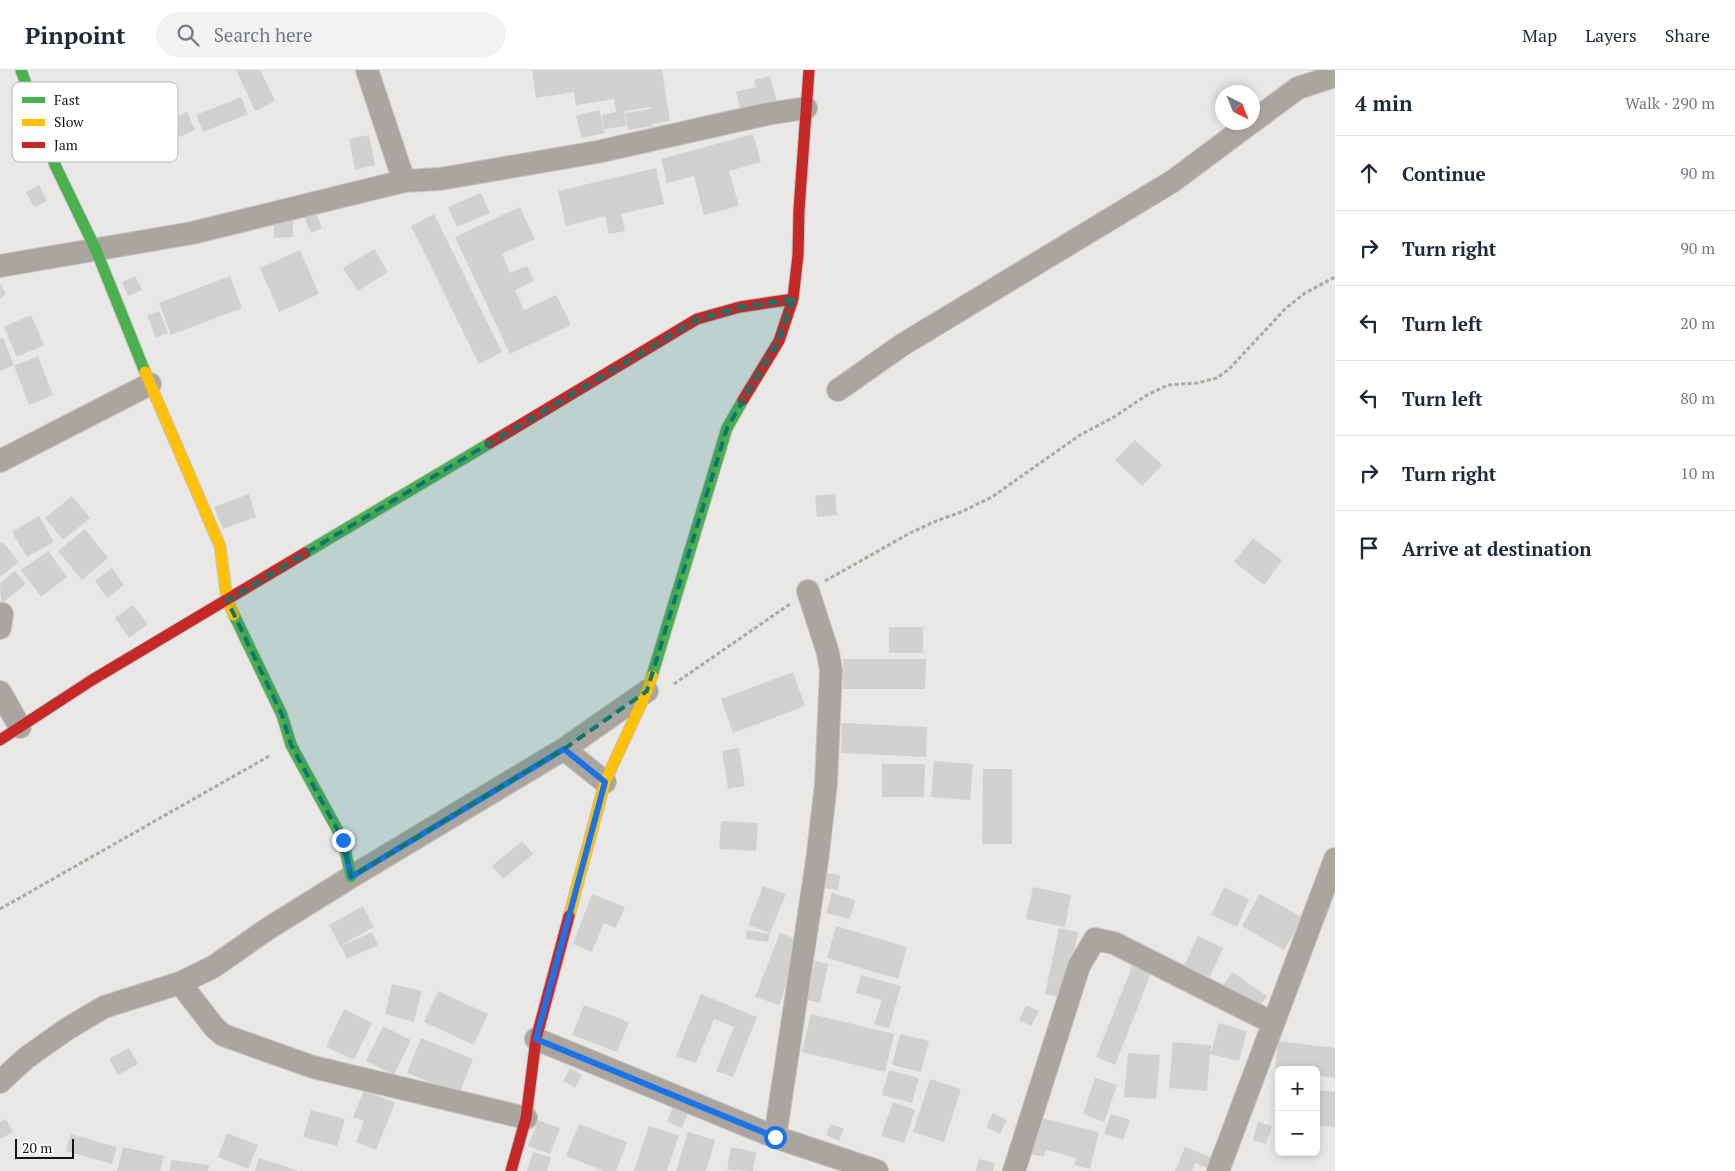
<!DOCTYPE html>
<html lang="en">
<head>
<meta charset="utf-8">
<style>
  :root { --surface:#fff; --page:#f2f2f3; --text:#1f2937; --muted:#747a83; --line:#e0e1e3 }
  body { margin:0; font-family:"PT Serif",serif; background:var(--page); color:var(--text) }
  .controls { position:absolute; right:15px; bottom:15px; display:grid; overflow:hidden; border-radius:8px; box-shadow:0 2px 8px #0003 }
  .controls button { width:45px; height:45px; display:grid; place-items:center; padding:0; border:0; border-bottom:1px solid var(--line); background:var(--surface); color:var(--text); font:25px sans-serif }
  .compass { position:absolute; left:1215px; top:15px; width:45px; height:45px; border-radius:50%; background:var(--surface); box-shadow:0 2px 8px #0003; rotate:137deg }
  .scale { position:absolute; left:15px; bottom:12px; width:59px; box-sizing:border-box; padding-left:5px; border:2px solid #151413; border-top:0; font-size:14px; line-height:18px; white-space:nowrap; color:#151413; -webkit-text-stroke:4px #fff; paint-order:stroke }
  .stop { position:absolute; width:15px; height:15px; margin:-11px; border:4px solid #1a73e8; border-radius:50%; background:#fff }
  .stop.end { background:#1a73e8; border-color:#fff; box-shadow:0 1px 5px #0008 }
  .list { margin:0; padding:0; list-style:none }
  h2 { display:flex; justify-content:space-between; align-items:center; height:65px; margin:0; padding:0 20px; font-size:21px }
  h2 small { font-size:16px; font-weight:400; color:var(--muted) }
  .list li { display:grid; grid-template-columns:32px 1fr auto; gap:15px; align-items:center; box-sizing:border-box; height:75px; padding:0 20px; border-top:1px solid var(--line) }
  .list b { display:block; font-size:19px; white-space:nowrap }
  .list em { font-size:16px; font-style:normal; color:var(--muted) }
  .icon { flex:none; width:28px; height:28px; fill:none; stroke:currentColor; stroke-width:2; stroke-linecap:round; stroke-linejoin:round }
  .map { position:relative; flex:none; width:1335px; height:1101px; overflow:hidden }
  header { display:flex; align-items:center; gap:30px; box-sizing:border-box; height:70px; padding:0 25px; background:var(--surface); border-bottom:1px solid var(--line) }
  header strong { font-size:24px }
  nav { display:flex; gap:28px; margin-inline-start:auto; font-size:18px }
  .search { width:350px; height:45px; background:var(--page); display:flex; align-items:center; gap:12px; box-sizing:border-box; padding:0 18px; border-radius:28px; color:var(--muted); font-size:19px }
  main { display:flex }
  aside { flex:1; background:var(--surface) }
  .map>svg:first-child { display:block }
  .building { fill:#d1d1cf }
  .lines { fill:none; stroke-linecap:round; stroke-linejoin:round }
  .street-casing { stroke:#c6c6c5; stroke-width:24 }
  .fast-casing { stroke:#c6c6c5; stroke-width:13 }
  .slow-casing { stroke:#c6c6c5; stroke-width:13 }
  .jam-casing { stroke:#c6c6c5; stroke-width:13 }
  .path { stroke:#aca8a5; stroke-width:3; stroke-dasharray:4 2.5; stroke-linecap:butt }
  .street { stroke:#aaa59e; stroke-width:22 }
  .fast { stroke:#4caf50; stroke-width:11 }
  .slow { stroke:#ffc107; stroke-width:11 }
  .jam { stroke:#c62828; stroke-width:11 }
  .route { stroke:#1a73e8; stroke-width:6 }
  .marked { fill:#0f766e; fill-opacity:0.2; stroke:#0f766e; stroke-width:4; stroke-dasharray:10 6; stroke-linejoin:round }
  .key { fill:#fff; stroke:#b9b8b8; stroke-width:1 }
  .key-label { font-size:14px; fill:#151413 }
</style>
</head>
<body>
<header>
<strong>Pinpoint</strong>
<div class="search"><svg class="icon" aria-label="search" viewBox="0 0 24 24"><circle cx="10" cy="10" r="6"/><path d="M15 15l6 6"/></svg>Search here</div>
<nav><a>Map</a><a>Layers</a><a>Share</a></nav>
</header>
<main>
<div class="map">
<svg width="1335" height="1101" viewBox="0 0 1335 1101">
  <rect width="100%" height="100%" fill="#e9e8e6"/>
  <path class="building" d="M236,0h24l15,31 -20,10z
    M532,0h130l8,51 -18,3 1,2 -25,4 -3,-17 26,-4v-2l-27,4 2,15 -22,3 -2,-14 14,-3 -2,-13 -38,6 -2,-13 -38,6z
    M770,6l7,26 -36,9 -5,-19 20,-5 -2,-7z
    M241,27l7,17 -45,18 -7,-17z
    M599,40l6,23 -23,5 -6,-22z
    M187,42l8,18 -18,8 -8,-18z
    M753,64l8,28 -32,9 10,35 -35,9 -10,-39 -27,7 -6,-24z
    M369,65l6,30 -20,5 -6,-31z
    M656,98l8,36 -43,10 4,17 -16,3 -4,-18 -39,10 -8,-35z
    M39,115l8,16 -13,6 -8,-15z
    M481,123l9,20 -33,14 -9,-20z
    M520,137l15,32 -33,15 8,19 17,-7 7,15 -19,9 9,20 32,-15 15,30 -61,29 -55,-117z
    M315,142l7,16 -11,5 -7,-16z
    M434,144l68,138 -23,12 -68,-138z
    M293,147v20l-19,1v-20z
    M374,179l14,23 -30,19 -15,-23z
    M300,180l19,44 -40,18 -19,-44z
    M135,206l7,14 -14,6 -6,-14z
    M230,206l12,32 -71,27 -12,-32z
    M0,213l6,11 -6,4z
    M159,241l9,22 -12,5 -9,-22z
    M31,245l13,30 -27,12 -13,-30z
    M3,268l11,27 -14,6v-32z
    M38,286l15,39 -24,10 -15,-39z
    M1135,370l27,25 -20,21 -27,-26z
    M249,424l7,23 -33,12 -9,-22z
    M835,424l2,21 -20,2 -2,-21z
    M72,426l18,22 -27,22 -18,-22z
    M39,446l15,26 -27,15 -15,-25z
    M85,459l23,29 -26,22 -24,-29z
    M1253,468l29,22 -18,25 -30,-23z
    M3,472l16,20 -19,15v-33z
    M48,481l19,26 -26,20 -20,-27z
    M112,498l12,17 -17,13 -12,-17z
    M15,501l11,13 -25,20 -1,-21z
    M133,535l15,19 -19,14 -14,-20z
    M889,557h34v26h-34z
    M843,589h83l-1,30h-82z
    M793,602l12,34 -72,27 -12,-34z
    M842,653l85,4 -1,30 -85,-4z
    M739,678l6,38 -17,3 -6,-38z
    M934,691l39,3 -3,36 -39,-3z
    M882,694h43l-1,33h-42z
    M983,699h29v75h-30z
    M721,751l37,2 -2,28 -37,-2z
    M522,771l11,13 -30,25 -11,-13z
    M827,803l13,2 -2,15 -13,-2z
    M763,816l23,8 -16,39 -22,-8z
    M1033,817l38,8 -6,32 -39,-8z
    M1224,817l25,12 -12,28 -26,-12z
    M832,823l23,7 -5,19 -24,-6z
    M592,824l33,13 -9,21 -12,-5 -12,29 -19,-8z
    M1260,824l43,24 -19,32 -42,-24z
    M363,836l11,21 -34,19 -11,-21z
    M836,856l71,21 -9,32 -71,-21z
    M1059,858l19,4 -13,66 -20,-4z
    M747,860l23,4 -2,8 -22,-3z
    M372,862l6,13 -31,14 -6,-13z
    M780,863l22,8 -23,64 -24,-8z
    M1198,866l25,12 -13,29 -26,-11z
    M815,891l13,3 -8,39 -13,-3z
    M1133,894l19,7 -37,94 -19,-8z
    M1232,902l35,24 -9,13 -35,-23z
    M861,905l40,11 -12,42 -15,-4 8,-24 -26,-7z
    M392,914l30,7 -8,31 -29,-8z
    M438,921l50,23 -14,31 -50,-23z
    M701,924l56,23 -24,60 -17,-6 18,-44 -20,-8 -18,44 -20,-7z
    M584,935l45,17 -12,30 -45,-17z
    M1026,935l13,6 -8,15 -12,-6z
    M344,939l28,14 -18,37 -28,-13z
    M811,944l83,20 -9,38 -83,-20z
    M1219,953l28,8 -8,30 -29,-7 -3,37 -38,-3 4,-46 38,3v8z
    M383,956l28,14 -17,35 -28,-14z
    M900,964l29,7 -8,31 -29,-7z
    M421,968l52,21 -14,35 -52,-21z
    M1278,971l57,7v30l-19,-3v-5h-41z
    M129,978l9,16 -20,11 -9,-16z
    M1128,983l32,2 -4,44 -32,-2z
    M570,998l12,7 -7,13 -12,-7z
    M889,1000l30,8 -7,25 -30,-8z
    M1095,1008l22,7 -13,37 -21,-8z
    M930,1009l31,10 -17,53 -31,-10z
    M364,1020l31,13 -19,47 -20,-8 8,-21 -11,-4z
    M1316,1020l19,2v35l-19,-1z
    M893,1032l22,8 -11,33 -23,-7z
    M673,1037l15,6 -6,15 -15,-6z
    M311,1040l34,9 -8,27 -34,-9z
    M993,1043l14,7 -7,14 -14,-7z
    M1111,1044l19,6 -7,20 -19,-6z
    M1033,1046l66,16 -9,37 -16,-4 2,-7 -30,-8 -2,7 -21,-5z
    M6,1049l7,13 -13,7v-17z
    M538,1050l22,8 -10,26 -22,-8z
    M1258,1052l14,4 -6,18 -13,-4z
    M579,1054l48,18 -11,29h-12l-38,-15z
    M831,1054l13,5 -5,12 -13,-6z
    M649,1056l30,9 -12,36h-33z
    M688,1062l27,8 -9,31h-30z
    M227,1063l31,12 -10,24 -30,-12z
    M71,1064l46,13 -5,17 -46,-13z
    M123,1077l41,9 -4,15h-43z
    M731,1077l25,5 -3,19 -26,-1z
    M1185,1077l28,11 -4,11 -14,-6 -3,8h-17z
    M533,1082l18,5 -4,14h-20z
    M259,1088l40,13h-44z
    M979,1089l16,4 -2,8h-17z
    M171,1090l38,5 -1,6h-38z"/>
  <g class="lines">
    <g class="street-casing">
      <path id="street" d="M367,0l37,111
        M1252,52l46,-34 37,-12
        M0,196l192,-33 212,-52 36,-2 157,-27 170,-38 39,-6
        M838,320l64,-45 271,-164 79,-59
        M0,391l150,-77
        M0,558l2,-14
        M0,622l20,35
        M564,679l41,33
        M180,913l34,44 9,8 90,32 213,51
        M536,969l239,98 102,34
        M0,1012l26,-24 41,-29 37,-22 76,-24 33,-16 56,-39 82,-51 213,-128 83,-58
        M775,1067l42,-276 9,-77 5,-114 -3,-17 -20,-62
        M1014,1101l65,-205 16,-27 19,4 159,80
        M1218,1101l117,-312"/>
    </g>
    <g class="fast-casing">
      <path id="fast" d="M21,0l34,95 41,85 49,122
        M305,483l185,-110
        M234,545l48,100 9,30 52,95 8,37
        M652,606l75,-248 16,-28"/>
    </g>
    <g class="slow-casing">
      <path id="slow" d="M145,302l75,174 7,54 7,15
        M569,846l36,-134 42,-91 5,-15"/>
    </g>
    <g class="jam-casing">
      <path id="jam" d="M743,330l36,-59 14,-42 5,-44 1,-45 10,-140
        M490,373l207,-124 43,-12 53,-8
        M0,670l92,-60 213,-127
        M511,1101l15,-53 10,-79 33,-123"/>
    </g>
    <path class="path" d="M825,511l85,-48 26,-12 25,-9 31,-15 88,-62 34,-18 33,-22 21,-10 29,-2 20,-5 12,-9 56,-60 20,-16 30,-16
      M674,614l116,-80
      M0,839l271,-154"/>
    <use href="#street" class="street"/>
    <use href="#fast" class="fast"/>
    <use href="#slow" class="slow"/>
    <use href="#jam" class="jam"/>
  </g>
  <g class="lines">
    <path class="route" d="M343,770l8,37 213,-128 41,33 -69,257 239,98"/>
  </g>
  <path class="marked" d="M793,229l-14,42 -52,87 -80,263 -83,58 -213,128 -8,-37 -52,-95 -9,-30 -55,-115 470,-281 43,-12z"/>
  <rect x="12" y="12" width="166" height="80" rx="8" class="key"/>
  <rect x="22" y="27" width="23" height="6" fill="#4caf50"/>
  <rect x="22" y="49" width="23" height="7" fill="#ffc107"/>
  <rect x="22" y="72" width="23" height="6" fill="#c62828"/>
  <g class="key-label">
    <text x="54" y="35">Fast</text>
    <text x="54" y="57">Slow</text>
    <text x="54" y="80">Jam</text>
  </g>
</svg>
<div class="controls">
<button>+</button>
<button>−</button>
</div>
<svg class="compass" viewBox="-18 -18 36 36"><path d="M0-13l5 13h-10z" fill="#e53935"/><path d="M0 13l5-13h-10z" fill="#747a83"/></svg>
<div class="scale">20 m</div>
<div class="stop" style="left:775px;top:1067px"></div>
<div class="stop end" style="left:343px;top:770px"></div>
</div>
<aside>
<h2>4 min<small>Walk · 290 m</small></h2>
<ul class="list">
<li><svg class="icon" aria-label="ahead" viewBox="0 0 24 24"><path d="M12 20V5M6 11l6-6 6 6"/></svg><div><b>Continue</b></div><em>90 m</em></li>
<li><svg class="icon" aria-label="right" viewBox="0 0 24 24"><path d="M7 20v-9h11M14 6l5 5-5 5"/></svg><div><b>Turn right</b></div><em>90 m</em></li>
<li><svg class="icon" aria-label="left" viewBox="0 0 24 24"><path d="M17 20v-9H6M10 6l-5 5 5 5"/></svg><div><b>Turn left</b></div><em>20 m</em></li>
<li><svg class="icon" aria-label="left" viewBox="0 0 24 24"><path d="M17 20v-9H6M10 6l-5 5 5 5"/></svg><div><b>Turn left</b></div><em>80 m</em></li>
<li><svg class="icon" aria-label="right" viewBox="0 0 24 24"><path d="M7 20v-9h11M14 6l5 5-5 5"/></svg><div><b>Turn right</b></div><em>10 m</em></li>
<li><svg class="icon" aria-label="arrive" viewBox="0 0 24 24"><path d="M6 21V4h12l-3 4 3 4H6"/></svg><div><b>Arrive at destination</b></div></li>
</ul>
</aside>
</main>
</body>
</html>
